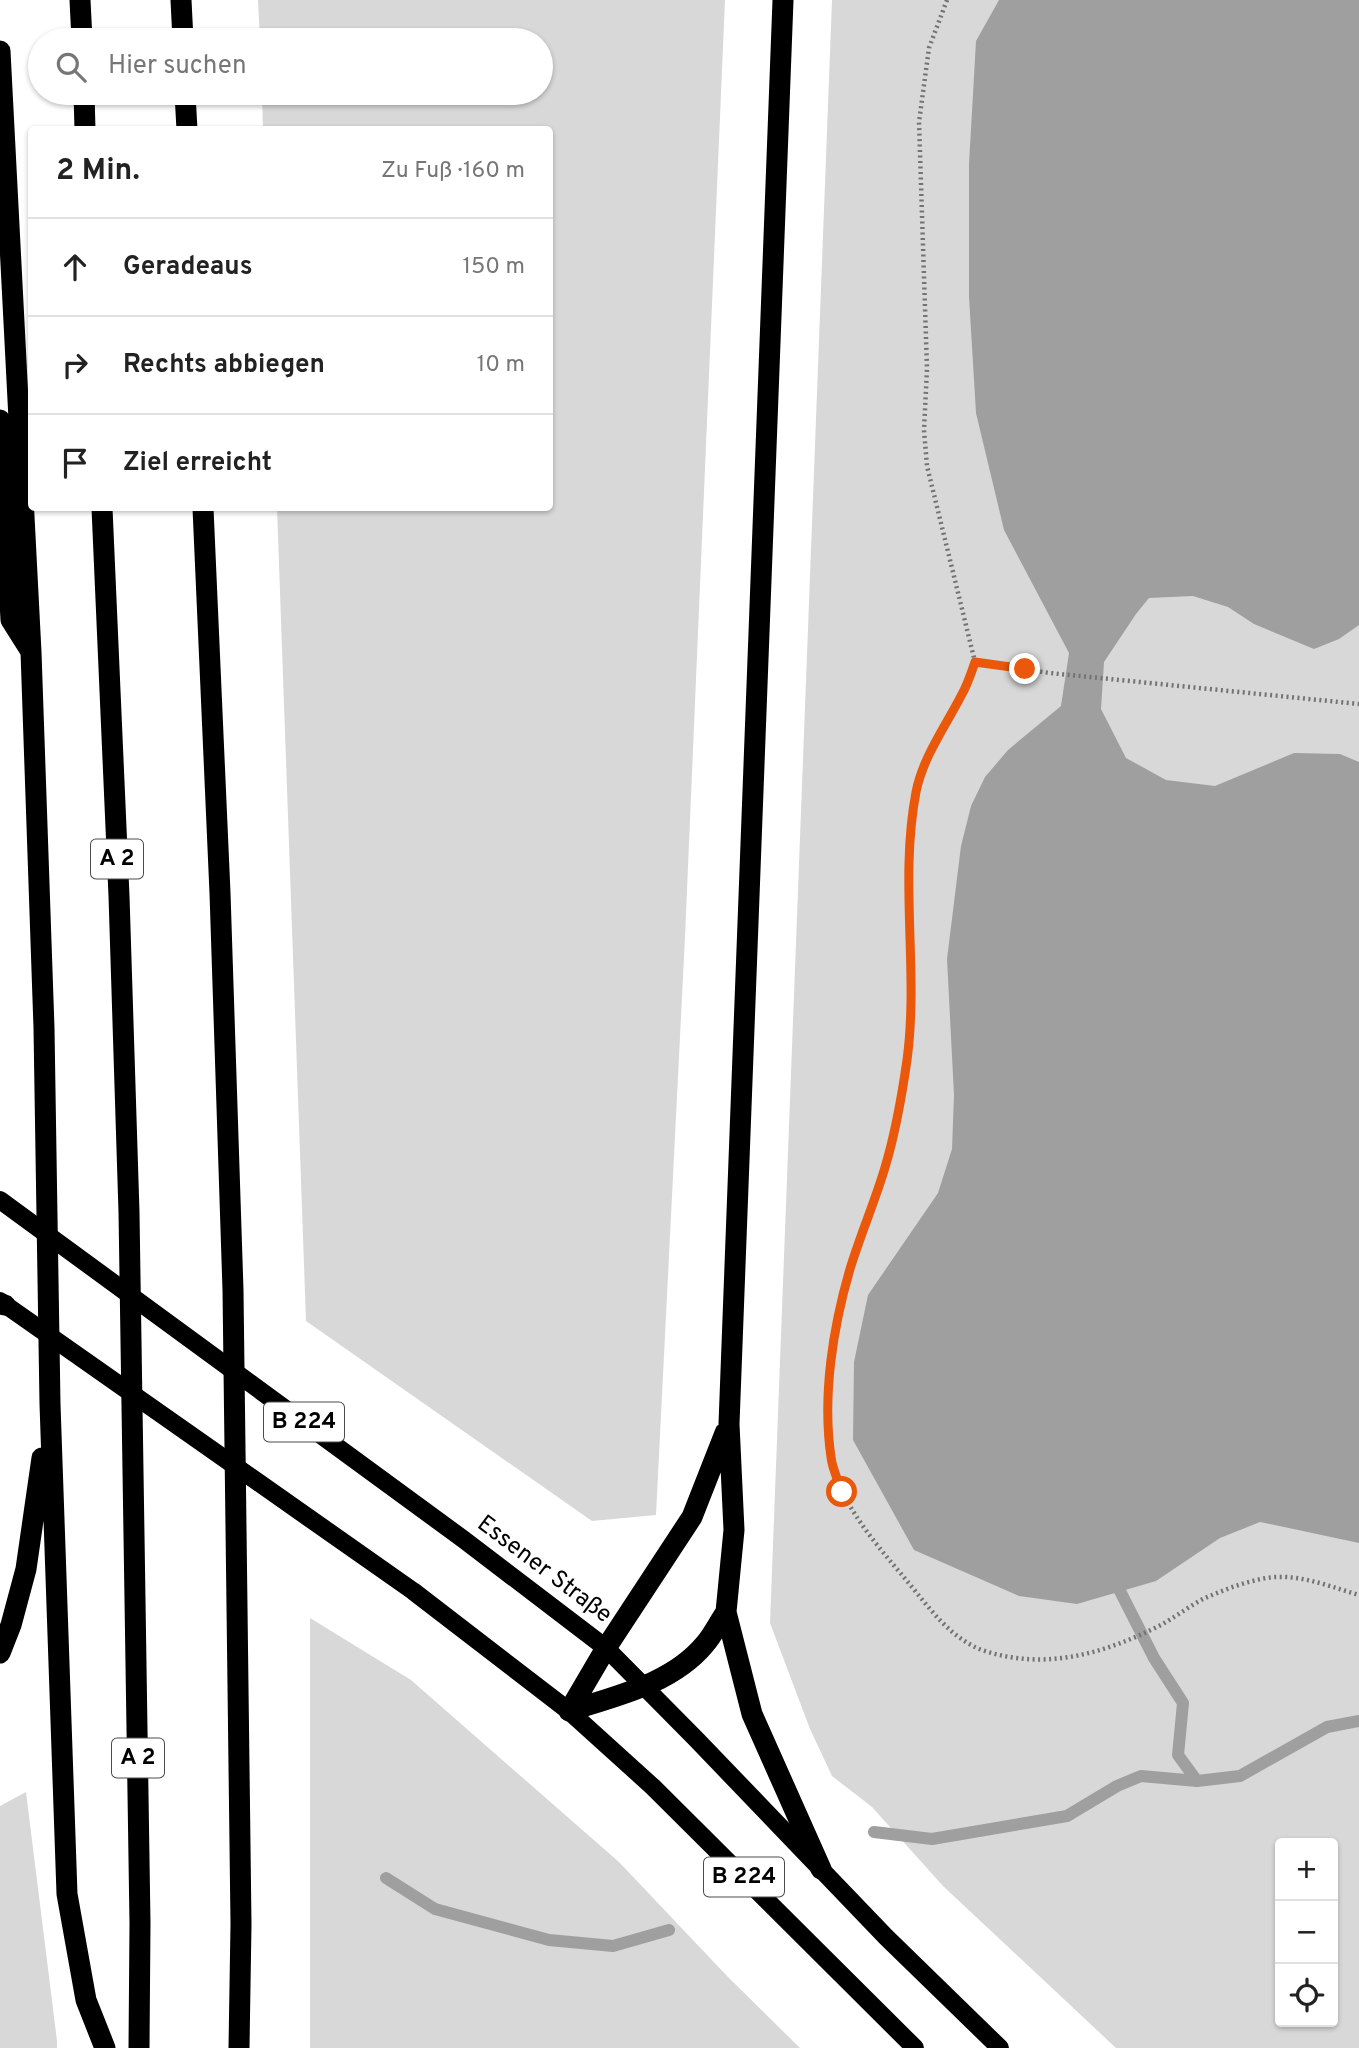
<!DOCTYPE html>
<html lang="de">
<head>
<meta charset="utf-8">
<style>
  :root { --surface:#fff; --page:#f2f2f2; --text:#222; --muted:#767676; --line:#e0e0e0 }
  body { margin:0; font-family:Overpass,sans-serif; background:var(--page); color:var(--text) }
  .controls { position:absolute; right:21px; bottom:21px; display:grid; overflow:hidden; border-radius:7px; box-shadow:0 2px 5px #0004 }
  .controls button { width:63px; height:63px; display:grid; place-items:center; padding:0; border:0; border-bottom:2px solid var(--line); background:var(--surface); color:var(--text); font:35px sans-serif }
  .stop { position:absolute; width:21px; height:21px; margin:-16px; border:5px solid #ea580c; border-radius:50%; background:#fff }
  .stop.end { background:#ea580c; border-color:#fff; box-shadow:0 2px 7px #0008 }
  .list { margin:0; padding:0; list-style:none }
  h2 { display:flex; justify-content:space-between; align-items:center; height:91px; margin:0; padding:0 28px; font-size:30px }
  h2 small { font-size:23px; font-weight:400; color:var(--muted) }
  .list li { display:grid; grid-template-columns:46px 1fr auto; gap:21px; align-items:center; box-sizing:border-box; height:98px; padding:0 28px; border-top:2px solid var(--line) }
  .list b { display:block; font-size:26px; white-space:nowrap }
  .list em { font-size:23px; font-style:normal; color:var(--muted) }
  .icon { flex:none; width:38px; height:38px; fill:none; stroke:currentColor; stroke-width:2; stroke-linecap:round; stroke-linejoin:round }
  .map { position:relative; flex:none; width:1359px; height:2048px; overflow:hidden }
  .search { position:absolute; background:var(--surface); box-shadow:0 2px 5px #0004; left:28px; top:28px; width:525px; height:77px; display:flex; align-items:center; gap:18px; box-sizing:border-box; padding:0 24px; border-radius:38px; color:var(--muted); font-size:26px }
  .panel { position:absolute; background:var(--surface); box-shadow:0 2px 5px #0004; left:28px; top:126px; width:525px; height:385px; border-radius:7px }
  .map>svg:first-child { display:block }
  .green { fill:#d8d8d8; fill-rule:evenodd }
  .water { fill:#9f9f9f }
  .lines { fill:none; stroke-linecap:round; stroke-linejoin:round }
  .stream { stroke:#9f9f9f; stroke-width:12 }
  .path { stroke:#737373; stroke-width:4.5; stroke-dasharray:2 3.5; stroke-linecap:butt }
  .primary { stroke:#000; stroke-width:18 }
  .motorway { stroke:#000; stroke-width:21 }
  .route { stroke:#ea580c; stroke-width:9 }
  .labels { text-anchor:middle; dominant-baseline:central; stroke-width:5; stroke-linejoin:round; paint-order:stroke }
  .shield { fill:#fff; stroke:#4c4c4c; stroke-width:2 }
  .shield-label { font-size:23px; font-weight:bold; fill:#000 }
  .street-label { font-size:24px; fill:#000; stroke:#fff }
</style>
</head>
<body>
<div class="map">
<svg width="1359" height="2048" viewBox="0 0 1359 2048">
  <rect width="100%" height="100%" fill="#fff"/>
  <path class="green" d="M258,0h467l-40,937 -29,578 -64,6 -286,-200 -29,-813h273v-378l-287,-1 -1,-36h279v-53h-281z
    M832,0h527v2048h-243l-173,-162 -71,-79 -40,-31 -22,-47 -40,-106zM1280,1843h53v179h-53z
    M310,1618l101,62 208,182 108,114 73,72h-490z
    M26,1792l31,249v7h-57v-242z"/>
  <path class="water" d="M999,0h360v625l-20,14 -25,10 -60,-25 -26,-17 -35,-11 -44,2 -13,16 -32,48 -3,47 25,49 40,22 49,6 79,-33 46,1 19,8v781l-99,-21 -40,16 -64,43 -79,23 -58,-8 -105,-46 -61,-110 1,-78 14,-67 70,-102 14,-44 2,-54 -7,-136 14,-113 10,-40 14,-29 23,-27 53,-44 8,-53 -65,-123 -28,-117 -7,-116v-133l7,-123z"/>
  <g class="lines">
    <path class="stream" d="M1120,1591l34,67 29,45 -5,52 19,26 43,-5 87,-49 32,-6
      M874,1832l58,7 135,-23 50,-30 24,-10 56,5
      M386,1878l49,31 114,31 64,6 56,-16"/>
    <path class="path" d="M947,0l-18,48 -10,74 8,247 -3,61 3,36 48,196c-4,12 -8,24 -14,34 -15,31 -36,60 -44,93 -21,92 3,187 -12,280 -5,31 -10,62 -19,93 -15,57 -41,111 -52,169 -4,24 -5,50 -5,74 -1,30 0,59 13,86 15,31 38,58 60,84 25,29 48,66 86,77 60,18 117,1 171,-26 15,-8 29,-19 44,-27 20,-9 41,-17 63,-21 32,-5 62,8 93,17
      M975,662l75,11 309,31"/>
    <path class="primary" d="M0,1200l463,339 143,109 91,92 189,197 114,111
      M0,1301l413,290 156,120 84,76 262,261"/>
    <path class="motorway" d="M80,0l2,40
      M181,0l2,40
      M783,0l-54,1424 5,106 -8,82 26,102 69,155
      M0,51l31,601 13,376 6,376 17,490 19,106 19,48
      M84,93l1,37
      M185,93l2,37
      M0,420l11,200 19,30
      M102,508l17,388 10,316 11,711 -1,125
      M203,508l17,385 13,397 8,634 -2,124
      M0,1304l5,1
      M0,1653l11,-28 15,-56 16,-111
      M569,1711l37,-63 86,-131 33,-84
      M569,1711c47,-15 103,-27 136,-67 8,-9 14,-22 21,-32"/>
  </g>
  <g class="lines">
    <path class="route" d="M842,1492c-4,-12 -10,-24 -11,-35 -9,-61 2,-130 19,-188 11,-36 26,-70 36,-105 10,-34 16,-69 21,-104 12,-89 -8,-179 9,-268 7,-35 29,-65 45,-96 6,-10 10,-22 14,-34l50,7"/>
  </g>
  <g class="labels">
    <g class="shield">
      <rect x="91" y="839.5" width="52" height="39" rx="5"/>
      <rect x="264" y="1402.5" width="80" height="39" rx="5"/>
      <rect x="112" y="1738.5" width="52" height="39" rx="5"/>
      <rect x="704" y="1857.5" width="80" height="39" rx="5"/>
    </g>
    <g class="shield-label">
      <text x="117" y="859">A 2</text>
      <text x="304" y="1422">B 224</text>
      <text x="138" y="1758">A 2</text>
      <text x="744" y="1877">B 224</text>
    </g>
    <g class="street-label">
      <text transform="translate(544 1570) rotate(37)">Essener Straße</text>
    </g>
  </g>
</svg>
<div class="controls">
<button>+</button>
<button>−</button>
<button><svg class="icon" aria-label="locate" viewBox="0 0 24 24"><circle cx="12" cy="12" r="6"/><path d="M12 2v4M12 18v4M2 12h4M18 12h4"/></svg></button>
</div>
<div class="stop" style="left:842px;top:1492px"></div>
<div class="stop end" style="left:1025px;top:669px"></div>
<div class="search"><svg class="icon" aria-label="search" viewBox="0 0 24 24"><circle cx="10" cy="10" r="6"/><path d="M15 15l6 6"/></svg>Hier suchen</div>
<section class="panel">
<h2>2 Min.<small>Zu Fuß · 160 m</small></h2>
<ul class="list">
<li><svg class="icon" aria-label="ahead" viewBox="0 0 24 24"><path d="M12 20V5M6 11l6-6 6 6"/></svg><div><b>Geradeaus</b></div><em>150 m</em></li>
<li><svg class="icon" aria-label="right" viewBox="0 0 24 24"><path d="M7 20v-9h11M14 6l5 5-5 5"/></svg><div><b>Rechts abbiegen</b></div><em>10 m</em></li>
<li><svg class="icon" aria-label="arrive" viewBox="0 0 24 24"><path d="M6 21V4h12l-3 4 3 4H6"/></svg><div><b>Ziel erreicht</b></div></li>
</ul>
</section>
</div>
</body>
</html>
